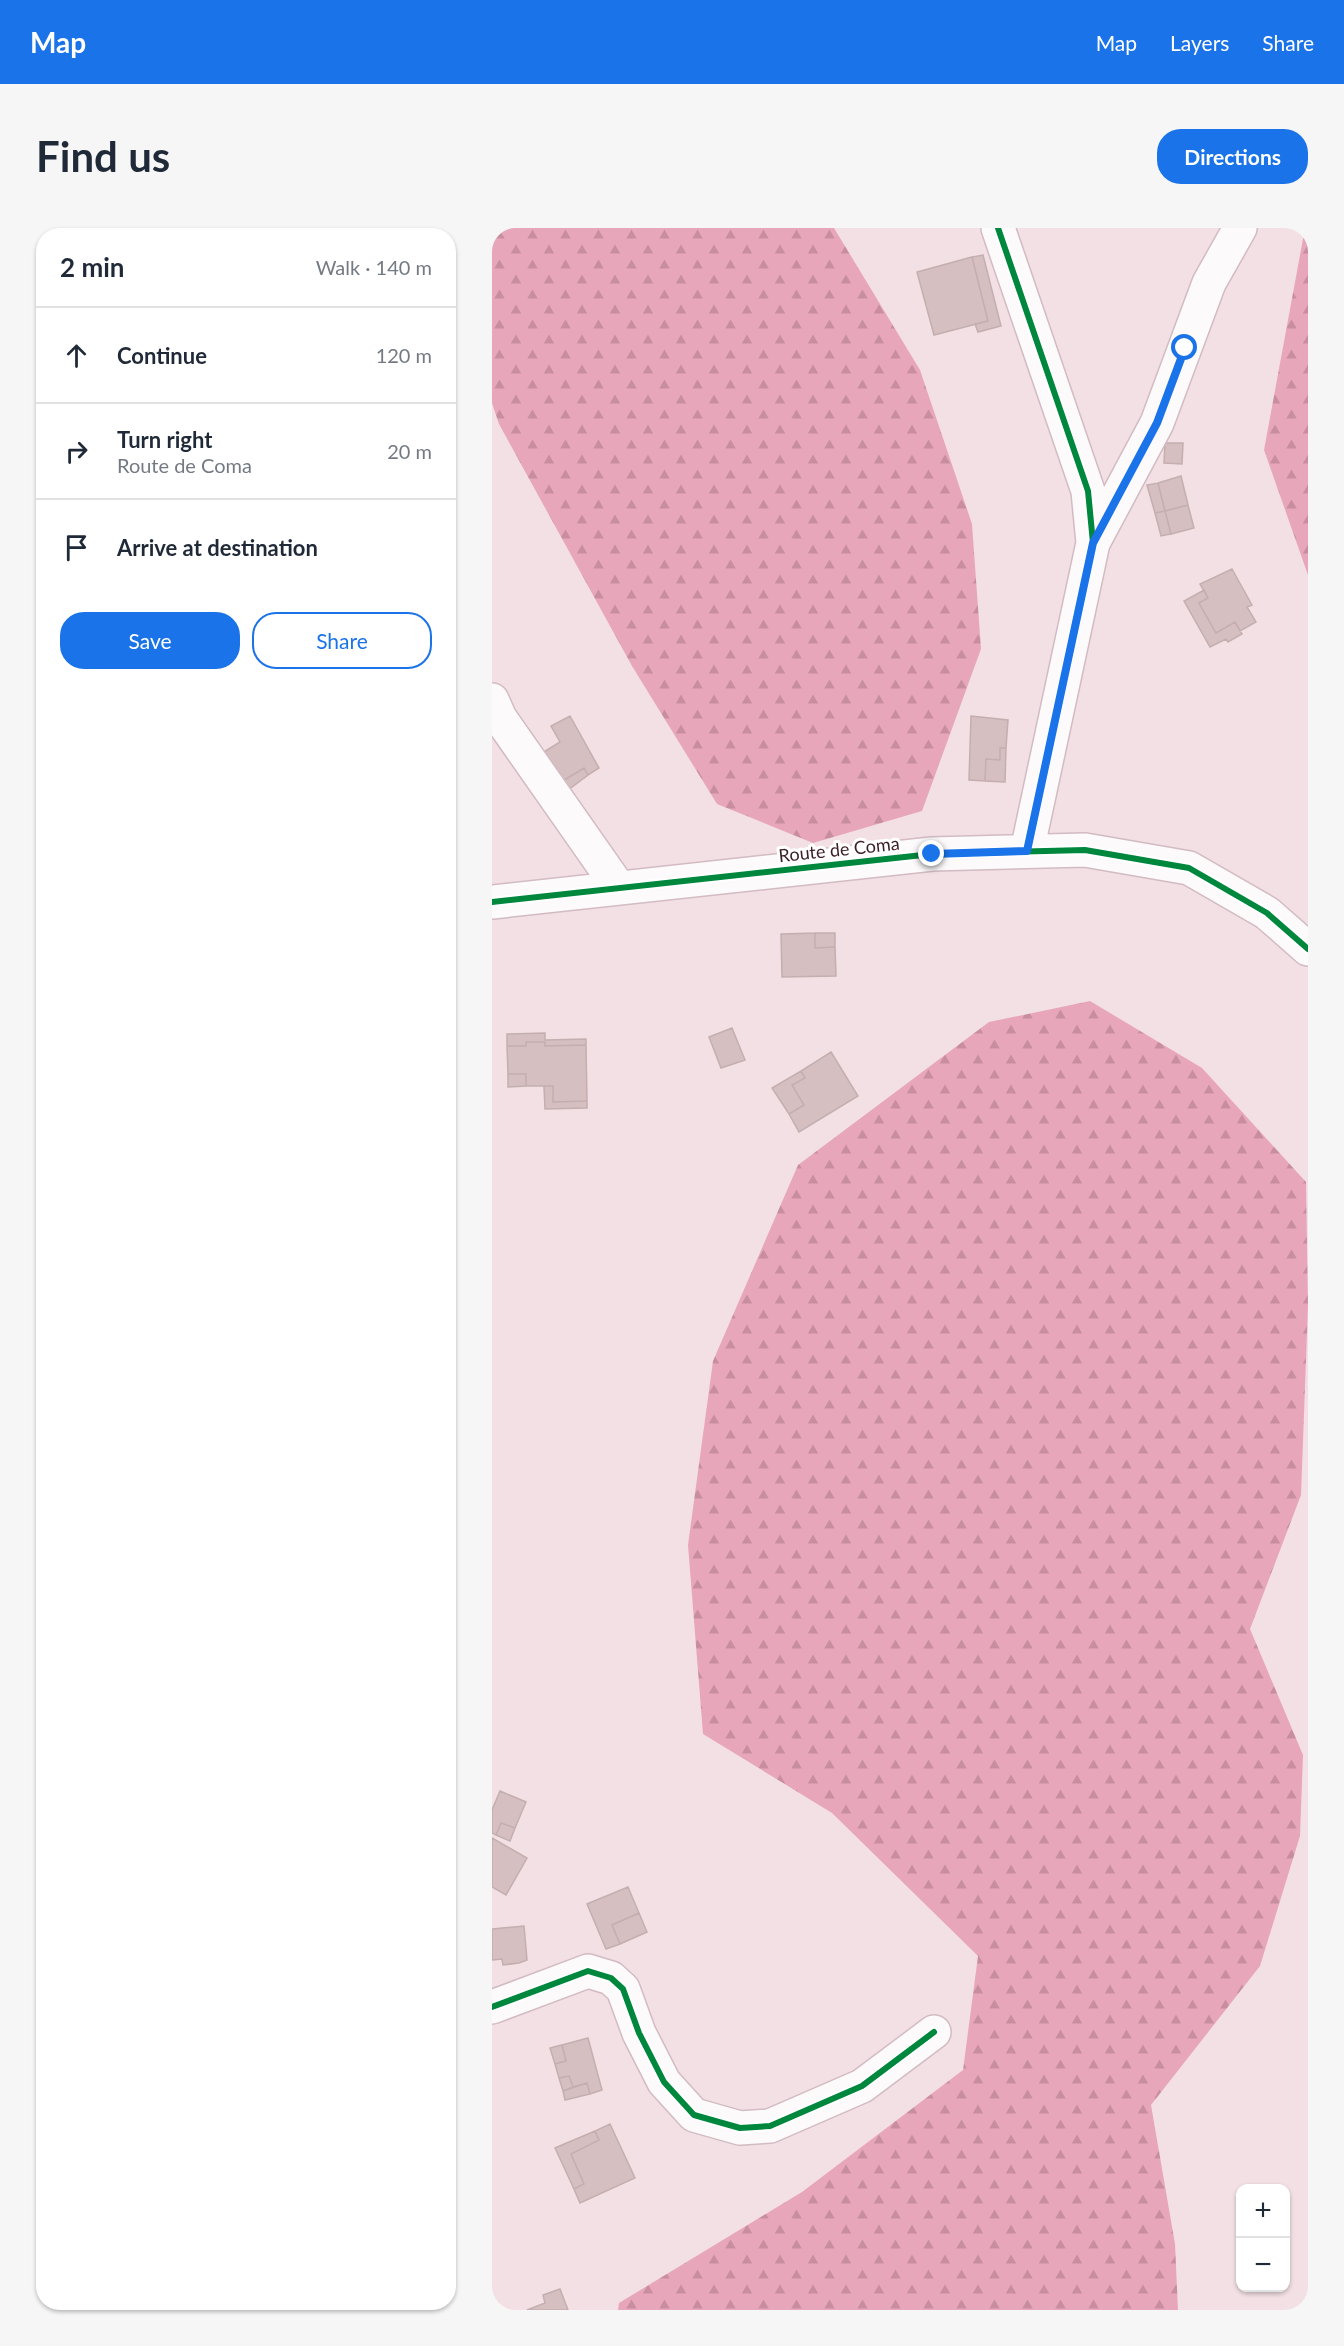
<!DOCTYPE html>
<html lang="en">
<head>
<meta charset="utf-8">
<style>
  :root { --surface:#fff; --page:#f6f6f7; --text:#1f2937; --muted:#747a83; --line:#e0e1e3; --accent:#1a73e8 }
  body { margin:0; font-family:Lato,sans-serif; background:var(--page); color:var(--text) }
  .controls { position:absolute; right:18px; bottom:18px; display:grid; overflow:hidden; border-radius:12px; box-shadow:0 2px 4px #0004 }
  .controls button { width:54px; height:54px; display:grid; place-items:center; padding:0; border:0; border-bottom:2px solid var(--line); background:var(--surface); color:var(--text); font:30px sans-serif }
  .stop { position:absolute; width:18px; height:18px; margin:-14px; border:4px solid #1a73e8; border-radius:50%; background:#fff }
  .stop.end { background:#1a73e8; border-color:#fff; box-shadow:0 2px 6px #0008 }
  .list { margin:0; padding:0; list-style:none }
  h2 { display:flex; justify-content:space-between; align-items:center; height:78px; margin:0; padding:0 24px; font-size:26px }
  h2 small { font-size:20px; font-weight:400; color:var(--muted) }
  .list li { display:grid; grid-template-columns:39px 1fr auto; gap:18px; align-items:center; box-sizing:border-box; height:96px; padding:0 24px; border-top:2px solid var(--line) }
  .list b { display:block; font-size:22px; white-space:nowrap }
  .list p { margin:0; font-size:20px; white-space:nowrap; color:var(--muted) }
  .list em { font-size:20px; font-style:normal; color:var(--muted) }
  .actions { display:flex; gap:12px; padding:18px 24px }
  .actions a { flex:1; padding:14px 0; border:2px solid var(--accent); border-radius:24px; text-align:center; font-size:21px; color:var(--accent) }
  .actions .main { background:var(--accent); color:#fff }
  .icon { flex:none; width:33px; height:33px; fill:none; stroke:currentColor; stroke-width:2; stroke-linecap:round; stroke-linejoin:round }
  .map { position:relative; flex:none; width:816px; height:2082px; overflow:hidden; border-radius:24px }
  header { display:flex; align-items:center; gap:36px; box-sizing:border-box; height:84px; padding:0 30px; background:var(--accent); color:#fff }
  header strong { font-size:28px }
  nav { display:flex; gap:33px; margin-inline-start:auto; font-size:21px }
  .intro { display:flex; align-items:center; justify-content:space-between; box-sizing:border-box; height:144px; padding:0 36px }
  h1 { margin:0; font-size:42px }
  .button { padding:15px 27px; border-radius:24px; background:var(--accent); color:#fff; font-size:21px; font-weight:700 }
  main { display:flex; gap:36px; padding:0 36px }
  aside { flex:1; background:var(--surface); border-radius:24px; box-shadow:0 2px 4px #0004 }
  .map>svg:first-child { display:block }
  .forest { fill:url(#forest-firs) }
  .building { fill:#d5bfc0; stroke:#c4aeaf; stroke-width:1.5 }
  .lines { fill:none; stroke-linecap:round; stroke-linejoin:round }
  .minor-casing { stroke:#d2bbc2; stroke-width:36 }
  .minor { stroke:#fdfafb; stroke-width:33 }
  .cycleway-casing { stroke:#fff; stroke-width:10 }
  .cycleway { stroke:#00873e; stroke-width:6 }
  .route { stroke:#1a73e8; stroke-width:8 }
  .labels { text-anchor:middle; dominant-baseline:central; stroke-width:6; stroke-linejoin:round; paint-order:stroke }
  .street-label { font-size:18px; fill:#3b1e27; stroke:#fff }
</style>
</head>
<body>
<header>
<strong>Map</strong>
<nav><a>Map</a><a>Layers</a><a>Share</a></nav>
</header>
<div class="intro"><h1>Find us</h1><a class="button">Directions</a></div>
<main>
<aside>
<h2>2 min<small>Walk · 140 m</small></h2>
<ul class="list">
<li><svg class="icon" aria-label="ahead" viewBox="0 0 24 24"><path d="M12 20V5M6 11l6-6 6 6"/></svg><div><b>Continue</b></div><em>120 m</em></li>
<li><svg class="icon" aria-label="right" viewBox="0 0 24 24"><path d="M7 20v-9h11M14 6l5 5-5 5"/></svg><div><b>Turn right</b><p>Route de Coma</p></div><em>20 m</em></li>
<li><svg class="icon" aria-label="arrive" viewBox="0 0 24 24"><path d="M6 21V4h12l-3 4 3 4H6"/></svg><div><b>Arrive at destination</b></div></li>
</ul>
<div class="actions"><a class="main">Save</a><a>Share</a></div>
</aside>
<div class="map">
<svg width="816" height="2082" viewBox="0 0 816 2082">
  <defs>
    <pattern id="forest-firs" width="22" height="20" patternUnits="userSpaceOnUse" patternTransform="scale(1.5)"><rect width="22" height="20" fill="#e8a6ba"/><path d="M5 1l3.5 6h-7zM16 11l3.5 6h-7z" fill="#c88ea0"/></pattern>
  </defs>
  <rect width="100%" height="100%" fill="#f2e0e4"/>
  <path class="forest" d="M0,0h342l86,142 52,154 9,125 -59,162 -109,32 -96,-39 -85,-138 -133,-242 -7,-21z
    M813,0h3v347l-44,-125z
    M598,773l112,67 104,114 2,124 -7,189 -51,134 53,126 -3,81 -40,130 -109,139 24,139 3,66h-560l1,-7 183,-111 161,-122 15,-114 -146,-143 -129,-79 -15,-189 25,-184 85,-196 191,-143z"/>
  <path class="building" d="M491,27l18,71 -23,6 -3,-8 13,-3 -16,-64z
    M480,29l16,64 -54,14 -17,-63z
    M673,215h18l-1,21 -18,-1z
    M689,248l7,29 -23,6 -7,-28z
    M666,255l7,28 -10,2 -8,-28z
    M696,277l6,23 -23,6 -6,-23z
    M673,283l6,23 -10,2 -6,-23z
    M740,341l20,36 -5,2 9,15 -16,9 -5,-9 -19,11 -17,-30 9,-5 -8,-14z
    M712,362l4,8 -9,5 17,30 19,-11 7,12 -14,8 -2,-3 -16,8 -26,-46z
    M78,488l29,52 -11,7 -4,-7 -23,14 -22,-27 21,-13 -9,-16z
    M479,488l37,4 -2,28h-6v12l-14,-1 -1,22 -16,-1z
    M508,520h6l-1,34 -20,-1 1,-22 14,1z
    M92,540l4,7 -24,18 -3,-11z
    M323,705h20v14l-20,1z
    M323,705v15l20,-1 1,29 -54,1 -1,-43z
    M240,800l13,32 -24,8 -12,-31z
    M53,805v7l41,-1v6l-41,1v-4h-19v4h-19v-12z
    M34,814h19v4l41,-1 1,56 -34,1v-16h-27v-12h-18l-1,-28h19z
    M339,824l27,44 -59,36 -10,-18 15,-9 -12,-20 13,-7 -4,-7z
    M309,843l4,7 -13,7 12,20 -15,9 -17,-26z
    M16,846h18v12l-18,1z
    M52,858h9v16l34,-1v7l-42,1z
    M8,1563l26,11 -11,26 -14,-5 -5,12 -4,-2v-23z
    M9,1595l14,5 -5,13 -14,-6z
    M0,1610l35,20 -21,37 -14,-8z
    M136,1659l11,26 -27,12 8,19 -14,5 -19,-45z
    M147,1685l8,19 -27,12 -8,-19z
    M32,1698l3,34 -8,3 -16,2 -1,-6 -10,1v-31z
    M96,1810l14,52 -12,4 -3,-11 -14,4 -4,-11 -10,2 -4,-14 11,-3 -4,-16z
    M70,1817l4,16 -11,3 -5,-16z
    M77,1848l4,11 -10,4 -4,-13z
    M95,1855l3,11 -25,6 -2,-9z
    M118,1896l25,54 -55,25 -6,-14 10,-5 -13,-30 28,-14 -4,-9z
    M103,1903l4,9 -28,14 13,30 -10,5 -19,-41z
    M68,2061l8,21h-41l18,-7 -2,-8z"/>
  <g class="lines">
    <g class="minor-casing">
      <path id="minor" d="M506,0l90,263 5,52 -66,308
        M601,315l64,-120 52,-140 31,-55
        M0,472l8,18 119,170
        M0,674l440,-48 153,-4 104,18 78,45 41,36
        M0,1779l96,-36 23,7 12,11 16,44 25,49 30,33 46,13 30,-2 92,-40 72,-54"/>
    </g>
    <use href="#minor" class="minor"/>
    <g class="cycleway-casing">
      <path id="cycleway" d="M506,0l90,263 5,52 -66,308
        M0,674l440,-48 153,-4 104,18 78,45 41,36
        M0,1779l96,-36 23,7 12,11 16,44 25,49 30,33 46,13 30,-2 92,-40 72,-54"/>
    </g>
    <use href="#cycleway" class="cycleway"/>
  </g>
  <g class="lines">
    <path class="route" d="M440,626l95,-3 66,-308 64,-120 28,-75"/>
  </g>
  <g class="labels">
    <g class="street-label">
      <text transform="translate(347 621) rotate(-6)">Route de Coma</text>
    </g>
  </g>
</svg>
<div class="controls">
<button>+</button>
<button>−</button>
</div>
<div class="stop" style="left:693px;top:120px"></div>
<div class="stop end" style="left:440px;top:626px"></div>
</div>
</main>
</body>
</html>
